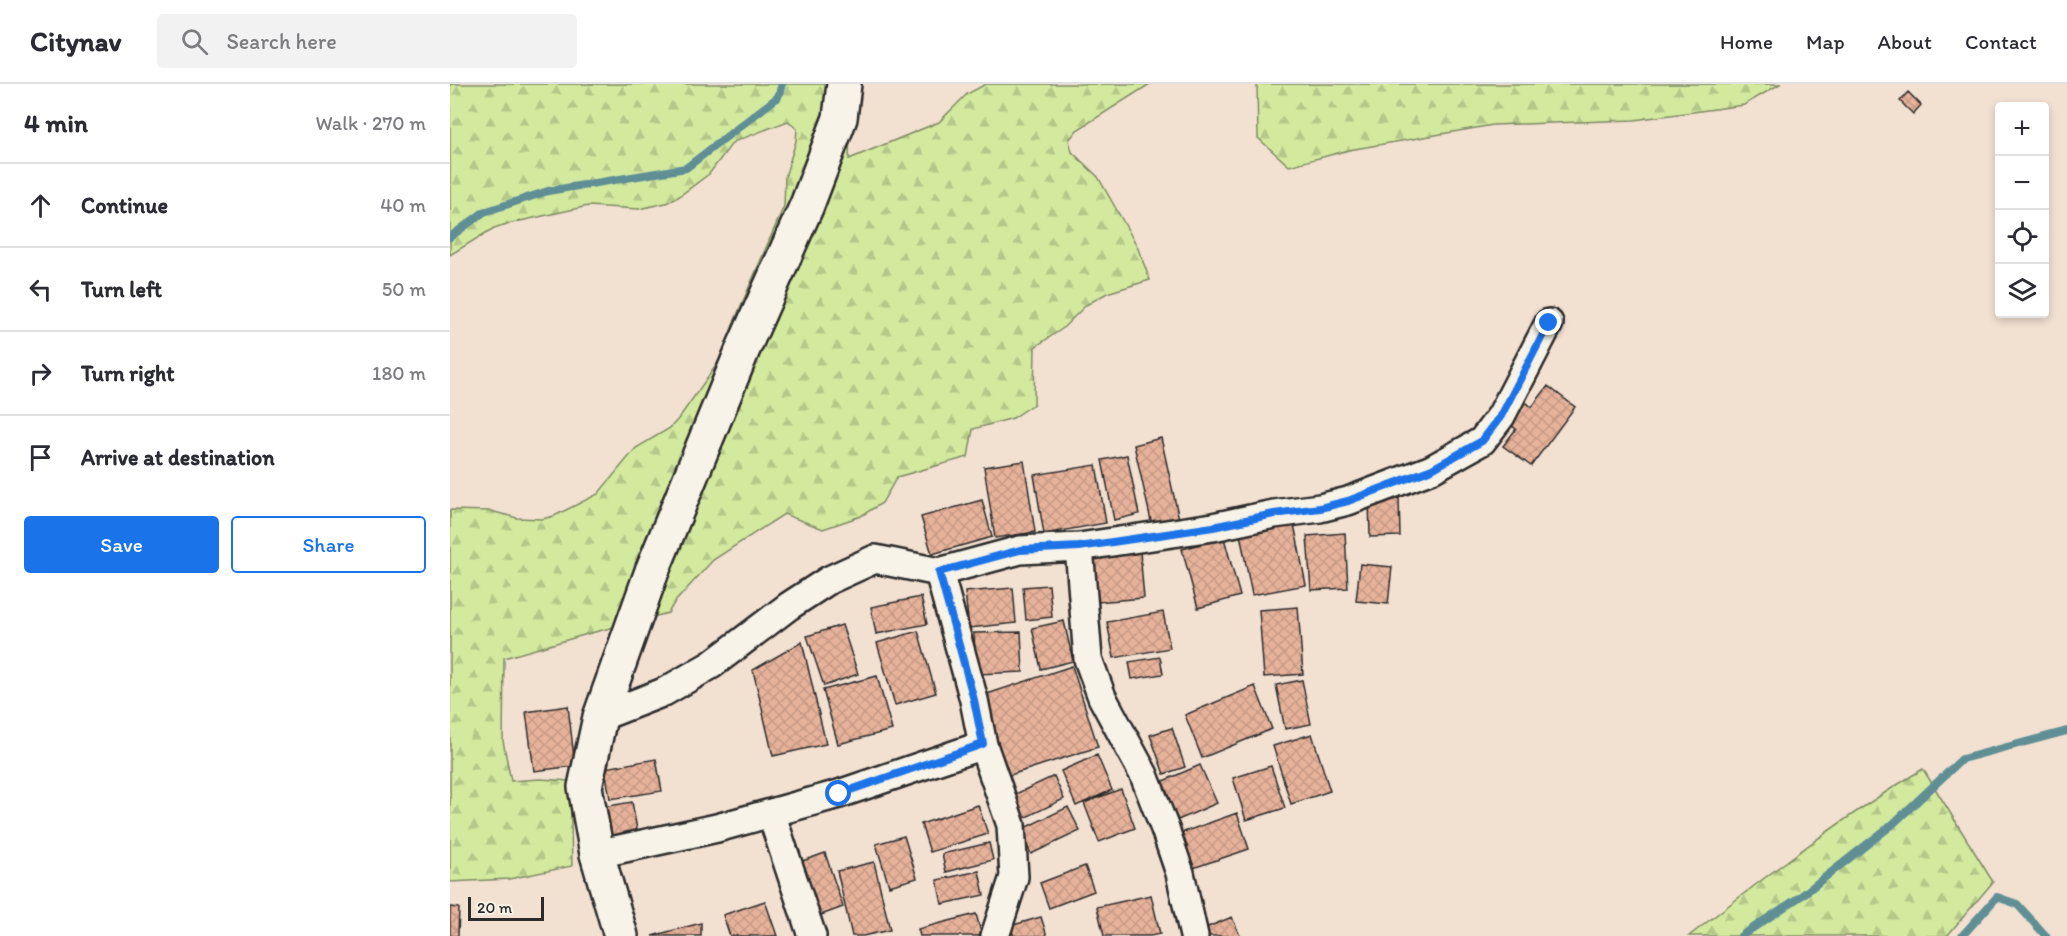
<!DOCTYPE html>
<html lang="en">
<head>
<meta charset="utf-8">
<style>
  :root { --surface:#fff; --page:#f2f2f3; --text:#2b2b33; --muted:#7c7c81; --line:#e1e1e2; --accent:#1a73e8 }
  body { margin:0; font-family:Itim,sans-serif; background:var(--page); color:var(--text) }
  .controls { position:absolute; right:18px; top:18px; display:grid; overflow:hidden; border-radius:6px; box-shadow:0 3px 9px #0003 }
  .controls button { width:54px; height:54px; display:grid; place-items:center; padding:0; border:0; border-bottom:2px solid var(--line); background:var(--surface); color:var(--text); font:30px sans-serif }
  .scale { position:absolute; left:18px; bottom:15px; width:76px; box-sizing:border-box; padding-left:6px; border:3px solid #2b2b2b; border-top:0; font-size:16px; line-height:21px; white-space:nowrap; color:#2b2b2b; -webkit-text-stroke:4px #f7f3e8; paint-order:stroke }
  .stop { position:absolute; width:18px; height:18px; margin:-14px; border:4px solid #1a73e8; border-radius:50%; background:#fff }
  .stop.end { background:#1a73e8; border-color:#fff; box-shadow:0 2px 6px #0008 }
  .list { margin:0; padding:0; list-style:none }
  h2 { display:flex; justify-content:space-between; align-items:center; height:78px; margin:0; padding:0 24px; font-size:26px }
  h2 small { font-size:20px; font-weight:400; color:var(--muted) }
  .list li { display:grid; grid-template-columns:39px 1fr auto; gap:18px; align-items:center; box-sizing:border-box; height:84px; padding:0 24px; border-top:2px solid var(--line) }
  .list b { display:block; font-size:22px; white-space:nowrap }
  .list em { font-size:20px; font-style:normal; color:var(--muted) }
  .actions { display:flex; gap:12px; padding:18px 24px }
  .actions a { flex:1; padding:14px 0; border:2px solid var(--accent); border-radius:6px; text-align:center; font-size:21px; color:var(--accent) }
  .actions .main { background:var(--accent); color:#fff }
  .icon { flex:none; width:33px; height:33px; fill:none; stroke:currentColor; stroke-width:2; stroke-linecap:round; stroke-linejoin:round }
  .map { position:relative; flex:none; width:1617px; height:852px; overflow:hidden }
  header { display:flex; align-items:center; gap:36px; box-sizing:border-box; height:84px; padding:0 30px; background:var(--surface); border-bottom:2px solid var(--line) }
  header strong { font-size:28px }
  nav { display:flex; gap:33px; margin-inline-start:auto; font-size:21px }
  .search { width:420px; height:54px; background:var(--page); display:flex; align-items:center; gap:15px; box-sizing:border-box; padding:0 21px; border-radius:6px; color:var(--muted); font-size:22px }
  main { display:flex }
  aside { flex:1; background:var(--surface) }
  .map>svg:first-child { display:block }
  .forest { fill:url(#forest-firs); stroke:#7e8a64; stroke-width:1.5 }
  .lines { fill:none; stroke-linecap:round; stroke-linejoin:round }
  .stream { stroke:#5f8f95; stroke-width:8 }
  .building { fill:url(#building-cross-hatch); stroke:#2b2b2b; stroke-width:1.5 }
  .street-casing { stroke:#2b2b2b; stroke-width:32 }
  .secondary-casing { stroke:#2b2b2b; stroke-width:38 }
  .street { stroke:#f7f3e8; stroke-width:27 }
  .secondary { stroke:#f7f3e8; stroke-width:33 }
  .route { stroke:#1a73e8; stroke-width:8 }
</style>
</head>
<body>
<header>
<strong>Citynav</strong>
<div class="search"><svg class="icon" aria-label="search" viewBox="0 0 24 24"><circle cx="10" cy="10" r="6"/><path d="M15 15l6 6"/></svg>Search here</div>
<nav><a>Home</a><a>Map</a><a>About</a><a>Contact</a></nav>
</header>
<main>
<aside>
<h2>4 min<small>Walk · 270 m</small></h2>
<ul class="list">
<li><svg class="icon" aria-label="ahead" viewBox="0 0 24 24"><path d="M12 20V5M6 11l6-6 6 6"/></svg><div><b>Continue</b></div><em>40 m</em></li>
<li><svg class="icon" aria-label="left" viewBox="0 0 24 24"><path d="M17 20v-9H6M10 6l-5 5 5 5"/></svg><div><b>Turn left</b></div><em>50 m</em></li>
<li><svg class="icon" aria-label="right" viewBox="0 0 24 24"><path d="M7 20v-9h11M14 6l5 5-5 5"/></svg><div><b>Turn right</b></div><em>180 m</em></li>
<li><svg class="icon" aria-label="arrive" viewBox="0 0 24 24"><path d="M6 21V4h12l-3 4 3 4H6"/></svg><div><b>Arrive at destination</b></div></li>
</ul>
<div class="actions"><a class="main">Save</a><a>Share</a></div>
</aside>
<div class="map">
<svg width="1617" height="852" viewBox="0 0 1617 852">
  <defs>
    <pattern id="forest-firs" width="22" height="20" patternUnits="userSpaceOnUse" patternTransform="scale(1.5)"><rect width="22" height="20" fill="#d2e99e"/><path d="M5 1l3.5 6h-7zM16 11l3.5 6h-7z" fill="#b4c888"/></pattern>
    <pattern id="building-cross-hatch" width="8" height="8" patternUnits="userSpaceOnUse" patternTransform="scale(1.5)"><rect width="8" height="8" fill="#e7b29a"/><path d="M0 0l8 8M0 8l8-8" fill="none" stroke="#c69985"/></pattern>
  </defs>
  <rect width="100%" height="100%" fill="#f2e0d1"/>
  <filter id="ink" filterUnits="userSpaceOnUse"><feTurbulence type="fractalNoise" baseFrequency=".0167" numOctaves="2"/><feDisplacementMap in="SourceGraphic" scale="12" xChannelSelector="R" yChannelSelector="G"/><feConvolveMatrix kernelMatrix="1 2 1 2 8 2 1 2 1" color-interpolation-filters="sRGB"/></filter>
  <g filter="url(#ink)">
    <path class="forest" d="M0,0h405l-4,25 -2,50 90,-37 28,-28 19,-10h164l-73,46 -8,10 3,12 26,25 39,69 13,34 -43,13 -21,12 -24,24 -27,18 -1,57 -21,14 -40,11 -5,28 -71,20 -15,26 -21,13 -38,13 -39,-15 -71,46 -39,43 -6,10 -77,20 -87,25 -1,83 8,40 29,-2 30,2 2,85 -63,13 -59,3v-372l41,1 26,7 25,1 12,-3 44,-22 38,-46 34,-20 9,-10 43,-61 12,-35 50,-116 1,-29 11,-36 1,-12 -9,-8 -55,21 -24,32 -31,23 -12,6 -27,6 -51,-3 -81,18 -13,4 -44,27z
      M807,0h523l-36,21 -110,15 -141,5 -144,25 -60,16 -31,-28z
      M1473,685l70,113 -46,54h-258c76,-59 152,-118 234,-167z"/>
    <g class="lines">
      <path class="stream" d="M0,153l34,-25 64,-21 138,-23 92,-71 4,-13
        M1291,852l60,-40 92,-72 69,-65 105,-28
        M1512,852l35,-39 20,7 29,32"/>
    </g>
    <path class="building" d="M1458,8l13,13 -8,9 -13,-13z
      M1098,302l27,21 -44,59 -28,-20 13,-17 -12,-9 16,-22 12,9z
      M711,354l18,81 -27,6 -18,-80z
      M677,371l12,59 -25,6 -12,-60z
      M574,377l11,71 -40,6 -11,-71z
      M646,381l10,58 -62,11 -10,-59z
      M949,414l1,38 -30,1 -1,-38z
      M532,416l10,37 -60,17 -11,-37z
      M843,435l13,66 -54,10 -13,-66z
      M895,449l3,55 -37,2 -4,-54z
      M774,454l16,58 -42,12 -16,-59z
      M690,468l4,46 -47,4 -4,-47z
      M910,480l32,3 -4,37 -32,-3z
      M599,501l3,32 -26,3 -3,-33z
      M563,504l3,35 -47,5 -4,-36z
      M471,513l6,27 -51,10 -5,-27z
      M848,523l5,67 -39,3 -5,-67z
      M713,528l7,36 -56,10 -7,-36z
      M614,537l9,40 -32,8 -9,-41z
      M392,541l16,49 -34,12 -17,-50z
      M468,547l18,62 -41,12 -18,-62z
      M571,548l2,40 -47,2 -2,-41z
      M352,558l24,102 -53,12 -20,-86z
      M710,573l3,17 -31,5 -3,-17z
      M622,582l26,81 -91,29 -26,-80z
      M427,592l15,54 -54,14 -15,-54z
      M852,596l9,44 -26,5 -9,-44z
      M805,602l17,43 -70,29 -17,-43z
      M118,622l7,60 -41,5 -8,-59z
      M722,644l13,39 -21,7 -14,-39z
      M862,650l18,57 -39,13 -18,-58z
      M647,671l15,35 -36,16 -15,-35z
      M206,675l6,32 -52,8 -5,-31z
      M750,681l17,38 -39,17 -17,-38z
      M821,682l14,42 -39,12 -13,-42z
      M604,692l10,23 -46,22 -11,-23z
      M671,705l14,39 -36,14 -15,-39z
      M182,718l6,33 -36,6 -6,-33z
      M528,721l10,29 -58,18 -9,-28z
      M618,723l12,24 -49,23 -11,-24z
      M787,729l12,36 -56,19 -12,-35z
      M454,752l13,42 -28,8 -13,-42z
      M539,759l4,17 -47,12 -4,-18z
      M375,769l18,54 -30,11 -19,-54z
      M424,778l16,68 -27,6h-11l-15,-65z
      M635,782l9,25 -45,17 -9,-25z
      M529,787l5,24 -42,9 -5,-24z
      M701,811l9,39 -10,2h-46l-7,-29z
      M315,817l12,35h-47l-7,-21z
      M0,823l9,1 -1,28h-8z
      M526,830l6,22h-62l-2,-7z
      M591,833l6,19h-33l-4,-10z
      M782,833l8,19h-34l-3,-7z
      M251,839v13h-49z"/>
    <g class="lines">
      <g class="street-casing">
        <path id="street" d="M629,463l9,112 14,38 42,78 21,54 15,44 14,63
          M489,488l35,128 9,45 28,80 3,52 -19,59
          M150,633l64,-25 47,-27 78,-59 40,-26 46,-21 64,13 81,-22 59,-3 134,-20 61,-13 46,-6 28,-7 84,-32 50,-28 19,-25 48,-93
          M321,729l41,123
          M147,770l120,-26 122,-34 144,-49"/>
      </g>
      <g class="secondary-casing">
        <path id="secondary" d="M171,852l-24,-82 -12,-67 15,-70 52,-146 91,-222 64,-144 33,-87 4,-34"/>
      </g>
      <use href="#street" class="street"/>
      <use href="#secondary" class="secondary"/>
    </g>
  </g>
  <g class="lines" filter="url(#ink)">
    <path class="route" d="M389,710l144,-50 -9,-44 -35,-128 81,-22 59,-3 134,-20 61,-13 46,-6 28,-7 84,-32 50,-28 19,-25 48,-93"/>
  </g>
</svg>
<div class="controls">
<button>+</button>
<button>−</button>
<button><svg class="icon" aria-label="locate" viewBox="0 0 24 24"><circle cx="12" cy="12" r="6"/><path d="M12 2v4M12 18v4M2 12h4M18 12h4"/></svg></button>
<button><svg class="icon" aria-label="layers" viewBox="0 0 24 24"><path d="M12 4l9 5-9 5-9-5zM3 14l9 5 9-5"/></svg></button>
</div>
<div class="scale">20 m</div>
<div class="stop" style="left:389px;top:710px"></div>
<div class="stop end" style="left:1099px;top:239px"></div>
</div>
</main>
</body>
</html>
